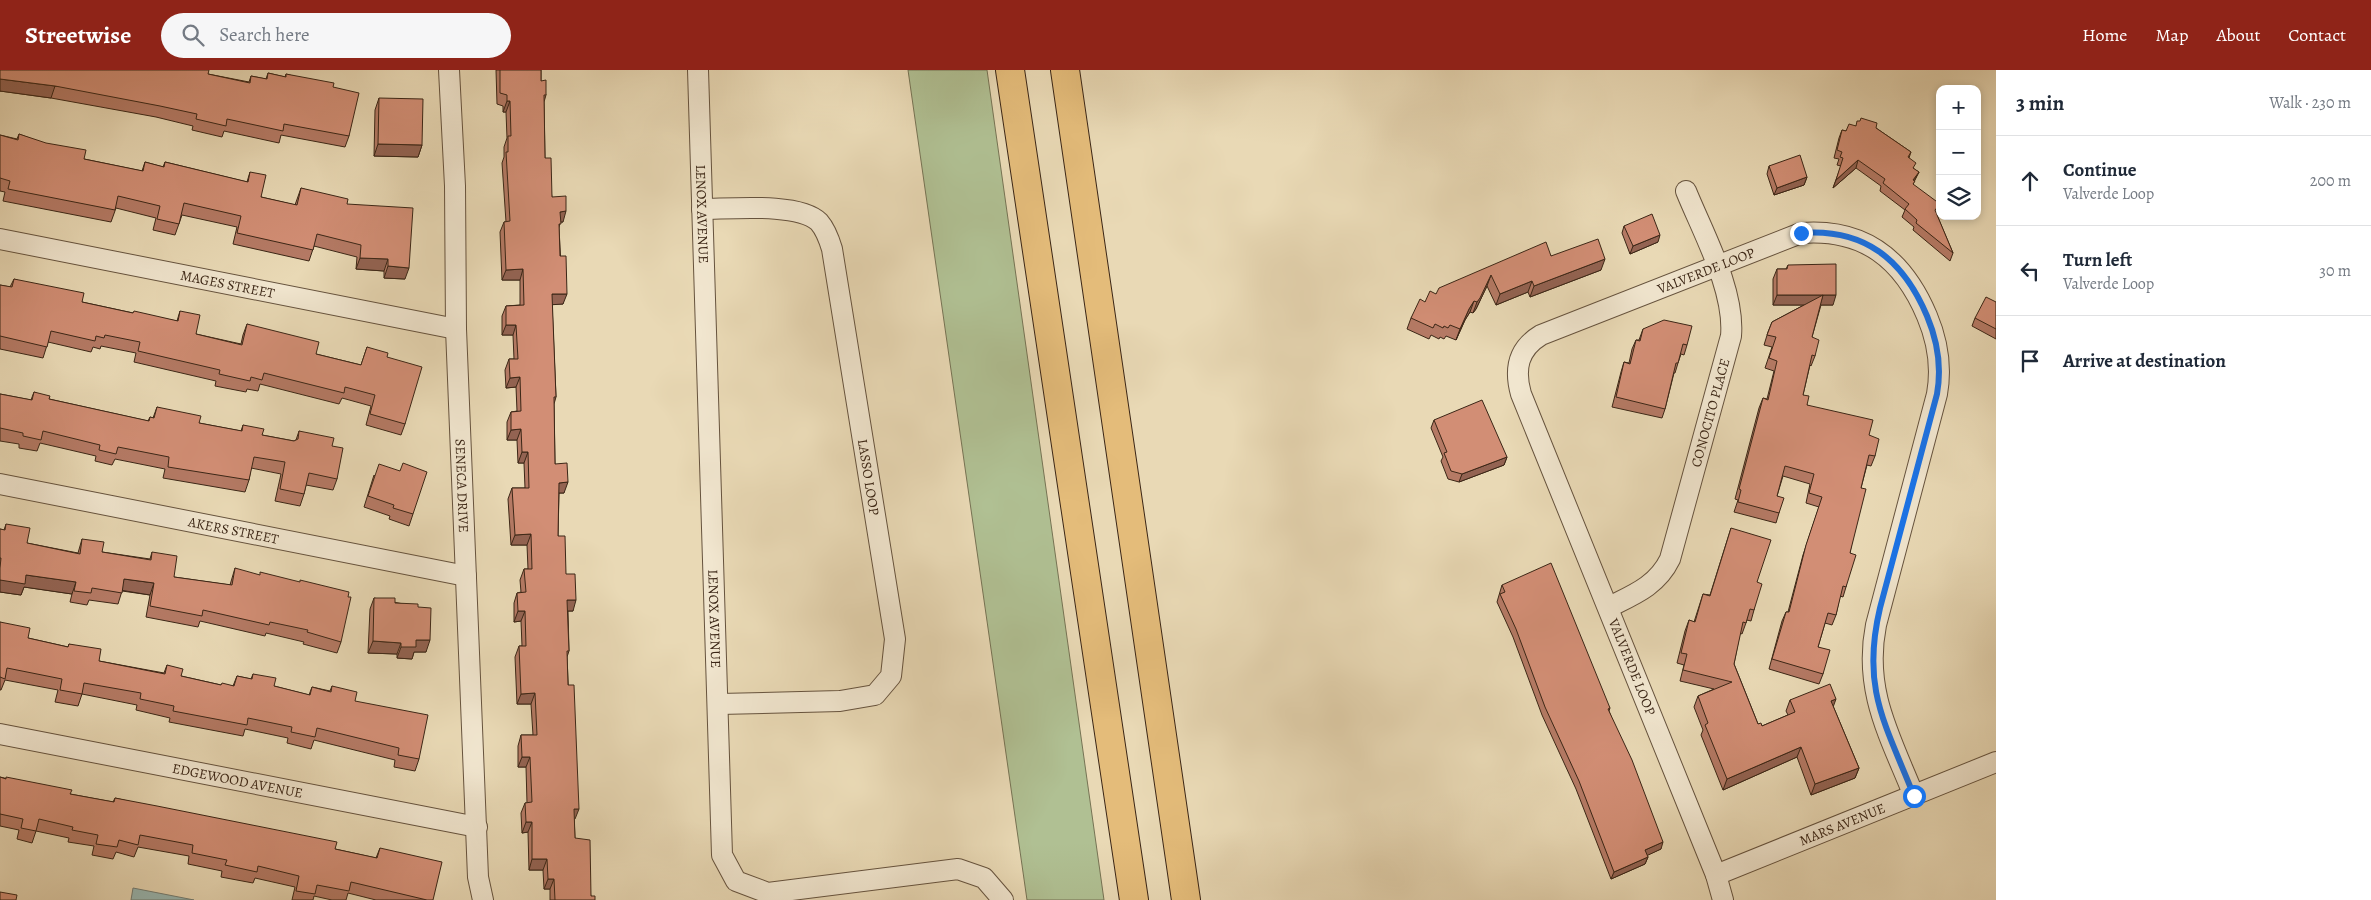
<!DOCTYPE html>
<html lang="en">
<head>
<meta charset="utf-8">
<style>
  :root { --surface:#fff; --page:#f6f6f7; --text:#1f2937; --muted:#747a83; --line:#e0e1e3; --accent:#8f2418 }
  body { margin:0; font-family:Alegreya,serif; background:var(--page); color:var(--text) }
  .controls { position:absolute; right:15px; top:15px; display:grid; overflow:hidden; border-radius:10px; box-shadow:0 2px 8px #0003 }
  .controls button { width:45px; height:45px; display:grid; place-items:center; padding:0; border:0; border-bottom:1px solid var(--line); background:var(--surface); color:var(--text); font:25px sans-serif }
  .stop { position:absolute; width:15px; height:15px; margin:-11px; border:4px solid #1a73e8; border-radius:50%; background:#fff }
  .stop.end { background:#1a73e8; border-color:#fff; box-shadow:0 1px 5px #0008 }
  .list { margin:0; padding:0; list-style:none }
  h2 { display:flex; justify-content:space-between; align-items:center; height:65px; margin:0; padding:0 20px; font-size:21px }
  h2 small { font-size:16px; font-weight:400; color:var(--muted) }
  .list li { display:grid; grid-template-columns:32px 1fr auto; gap:15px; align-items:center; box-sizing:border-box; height:90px; padding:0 20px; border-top:1px solid var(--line) }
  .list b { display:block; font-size:19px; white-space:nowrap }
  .list p { margin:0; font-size:16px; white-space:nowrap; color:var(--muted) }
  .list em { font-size:16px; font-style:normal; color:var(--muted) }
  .icon { flex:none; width:28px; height:28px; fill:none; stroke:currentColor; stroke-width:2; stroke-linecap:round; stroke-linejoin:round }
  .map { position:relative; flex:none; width:1996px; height:830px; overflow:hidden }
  header { display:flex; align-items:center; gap:30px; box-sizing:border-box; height:70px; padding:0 25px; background:var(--accent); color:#fff }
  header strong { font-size:24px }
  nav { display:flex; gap:28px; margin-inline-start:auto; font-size:18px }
  .search { width:350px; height:45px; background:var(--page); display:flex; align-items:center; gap:12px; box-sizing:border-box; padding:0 18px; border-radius:28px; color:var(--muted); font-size:19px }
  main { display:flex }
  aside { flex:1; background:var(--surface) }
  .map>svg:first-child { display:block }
  .green { fill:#b0c093; stroke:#767354 }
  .water { fill:#99b9b4; stroke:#737e75 }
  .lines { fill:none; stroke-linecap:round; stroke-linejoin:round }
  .minor-casing { stroke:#66533e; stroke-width:22 }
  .highway-casing { stroke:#3b2616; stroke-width:30 }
  .minor { stroke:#f1e6cf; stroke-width:20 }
  .highway { stroke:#e4bc7a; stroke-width:28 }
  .wall { fill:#b57a65; stroke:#3b2616 }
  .shaded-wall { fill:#936352; stroke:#3b2616 }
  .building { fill:#d28e75; stroke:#3b2616 }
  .route { stroke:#1a73e8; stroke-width:6 }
  .labels { text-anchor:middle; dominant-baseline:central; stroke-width:5; stroke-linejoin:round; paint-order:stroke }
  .street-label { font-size:14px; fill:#3b2616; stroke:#f1e6cf }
</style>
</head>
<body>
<header>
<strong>Streetwise</strong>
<div class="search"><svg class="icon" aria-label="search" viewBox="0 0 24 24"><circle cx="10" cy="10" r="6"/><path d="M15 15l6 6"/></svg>Search here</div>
<nav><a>Home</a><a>Map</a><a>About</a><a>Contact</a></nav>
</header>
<main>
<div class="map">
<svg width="1996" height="830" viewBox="0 0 1996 830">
  <rect width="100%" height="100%" fill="#e9d9b5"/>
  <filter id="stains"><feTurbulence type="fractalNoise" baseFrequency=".004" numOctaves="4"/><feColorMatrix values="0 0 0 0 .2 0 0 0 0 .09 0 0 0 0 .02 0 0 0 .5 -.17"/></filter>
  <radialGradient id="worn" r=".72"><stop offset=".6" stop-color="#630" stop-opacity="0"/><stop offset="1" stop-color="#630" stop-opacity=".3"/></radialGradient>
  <path class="green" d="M908,0h79l117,830h-77z"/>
  <path class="water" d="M133,818l61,12h-63z"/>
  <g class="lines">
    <g class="minor-casing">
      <g id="minor">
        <path id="s1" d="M449,0l6,116 1,143 22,548 5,23"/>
        <path id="s2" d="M698,0l24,785 14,26 32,12 190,-24 26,9 19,22"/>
        <path id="s3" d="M702,139c27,0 97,-7 117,13 7,8 10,17 13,27l63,390 -4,37 -16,19 -35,6 -121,3"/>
        <path id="s4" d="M0,169l456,90"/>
        <path id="s5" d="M0,414l466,92"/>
        <path id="s6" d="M1609,537c24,-12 48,-21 61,-48l61,-223c4,-46 -28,-103 -45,-145"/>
        <path id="s7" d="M0,664l477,93"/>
        <path id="s8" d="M1716,805l280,-113"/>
        <path id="s9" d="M1723,830l-7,-25 -195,-481c-7,-25 -3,-45 20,-59l260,-102c63,-5 102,26 126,83 11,26 15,50 10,78l-61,231c-13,66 14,111 38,171"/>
      </g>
    </g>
    <g class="highway-casing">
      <path id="highway" d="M1010,0l124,830
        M1065,0l121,830"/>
    </g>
    <use href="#minor" class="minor"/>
    <use href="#highway" class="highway"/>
  </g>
  <path class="wall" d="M496,0h45v11l5,14 -2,7 1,56 7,39 11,25h-3l-1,6 4,76h-11l4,93 -2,7 1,60 9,29h-5l-1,43 15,75h-5l1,40 -2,6 8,181 16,58 4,4h-45v-11h-6l-1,-19h-14l-1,-38 -6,1 -1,-20 4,-10h2l-1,-36h-8v-21l3,-11h12l-2,-31h-14l-2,-47 4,-11h3l-1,-25 -7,1v-19l3,-10 4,-1 -1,-12 4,-11h4l-1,-24h-16l-3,-46 4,-11h13l-1,-25h-6l-1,-23h-10v-18l4,-10 6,-1 -1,-24 -10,1 -1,-18 4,-11h5l-1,-24h-11v-19l4,-10 14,-1v-25h-18l-2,-48 4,-10h2l-4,-59 2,-6v-10l3,-9 -1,-26h-3v-6l-6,-2z
    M268,3l17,4 1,-3 47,13 16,49 -4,11 -64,-12 -2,8 -55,-12 -2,6 -30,-7 1,-4 -37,-9 -105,-19 -51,-7 208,-17 41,8 2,-6 15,3z
    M379,28l43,47 -4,12 -44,-1 1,-46z
    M1855,56l21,2 35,24 -2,6 5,11 5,3 -6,12 23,29 17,40 -3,8 -37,-31 1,-3 -12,-10 3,-7 -25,-19 1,-5 -25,-18 -23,20 8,-22 -4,-1 2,-6 -5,-1 5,-20 3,-8 4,1z
    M19,64l65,25 58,12 3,-9 18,5 2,-5 82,20 3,-10 11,25 34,8 6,-17 46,16 58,75 -21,-1v-7l-28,-2 1,-12 -43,-11 -5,15 -76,-17 4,-17 -55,-12 -7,20 -22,-5 3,-12 -40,-10 -5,14 -108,-21 2,-9 -5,-1v-56l17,4z
    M1769,96l38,11 -3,8 -30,10 -7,-21z
    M1624,156l34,16 -28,12 -8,-21z
    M1551,186l50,14 -71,27 -2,-5 -32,13 -9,-19 -11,23 -3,4 -3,-1 -5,8 -9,20 -10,-4 -2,3 -4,-2 -1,2 -8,-4 -2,4 -22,-10 4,-11 14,-16 11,-8z
    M1788,195l45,40h-12l-9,32 3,19 -4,10 -1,-1 -7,30 4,10 62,30 6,21 -4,10 -4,-1 -6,23 -11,65 -4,34 -3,10 -3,-1 -4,19 -4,10 -7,-2 -7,24 5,27 -4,10 -50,-15 13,-48 4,-9h2l15,-57 16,-48 -13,-4 4,-19 -27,-8 -6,20 2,17 -3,10 -42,-11 4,-12 -3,-1 24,-91 4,-10 4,1 7,-28 -9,-3 7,-21 -8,-2 4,-13 4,-10 32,-17h-31v-26l4,-10h9z
    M14,209l68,23 51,11 44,8 3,-10 16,23 45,10 2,-9 4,-11 69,30 45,11 6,-18 20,10 18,67 -4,11 -35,-10 5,-19 -29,-8 -3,6 -79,-20 -2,7 -11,-2 -1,3 -31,-6 1,-5 -82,-19 2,-9 -35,-7 -1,3 -7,-2 -2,5 -43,-10 -5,16 -43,-9v-64l10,2z
    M1996,232v37l-24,-13 3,-8z
    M1643,259l44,16 -3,10 -3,-1 -3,9 -3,10h-1l-9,36 -3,9 -50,-11 9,-35 3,-10 5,1 3,-14 4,-9h3z
    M34,322l15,7 99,22 2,-4 3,1 4,-11 42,16 42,8 2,-6 19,10 32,6 2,-1 3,-9 33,15 5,33 -4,11 -27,-5 -2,9 -4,12 -25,-5 6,-27 -30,-6 -2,12 -4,12 -82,-14 2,-9 -50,-10 -3,6 -17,-4 1,-5 -56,-13 -3,8 -18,-3v-4l-19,-3v-47l31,6z
    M1434,350l73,37 -3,8 -45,17 -11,-3 -7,-18 2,-4 -12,-29z
    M374,405l39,39 -4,12 -20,-7 1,-3 -26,-9z
    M6,454l21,19 51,10 4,-14 20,13 48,7 2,-7 22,25 56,8 5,-17 106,74 -4,11 -34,-9 1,-2 -38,-9 -1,3 -65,-15 -2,6 -52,-10 4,-22 -28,-4 -4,13 -29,-4 -2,5 -17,-3 2,-8 -48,-7 -3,8 -21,-3v-63l4,1z
    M1731,458l26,54 -3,28 -3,11 -4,-1 -5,14 -2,-1 -6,31 24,60 4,2 26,-11 -2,-4 4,-11 43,6 26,62 -4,10 -44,17 -14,-38 -74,33 -22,-55 2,-5 -9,-23 4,-11 16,-7 -34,-8 4,-16 -7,-2 8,-32 4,-11 5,2 9,-28 7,1z
    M1502,515l108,123 -1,3 52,138 -14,6 1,2 -3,7 -34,15 -35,-90 -34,-74 -29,-78 -16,-35z
    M374,528l44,9 8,45h-12l-2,7 -15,-1v-4l-29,-1 2,-44z
    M0,552l28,16 40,9 1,-3 30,17 65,12 3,-8 14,11 40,9 12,1 4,-10 14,3 2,-5 21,12 35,9 3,-8 18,4 2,-5 23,15 64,58 -4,12 -21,-4 1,-7 -81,-20 -3,9 -24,-6 1,-5 -43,-9 -2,7 -74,-14 1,-4 -34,-8 1,-5 -55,-11 -4,12 -23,-4 3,-12 -53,-10 -4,10h-1z
    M0,707l70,17 43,8 2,-4 220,51 41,9 4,-10 53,52h-57l-28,-7 -2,7h-14l-18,-4 -1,4h-21l3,-13 -40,-9 -2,5 -32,-6 1,-6 -34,-7 1,-8 -51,-9 -4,10 -18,-5 -3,7 -21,-4 2,-9 -26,-4 1,-4 -33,-7 -4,12 -15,-4 2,-9 -19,-4z"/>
  <path class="shaded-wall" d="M0,9l55,7 -4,12 -51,-7z
    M507,31h3l-4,11h-3z
    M378,74l44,1 -4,12 -44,-1z
    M1858,90l-2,8 -23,20 3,-8z
    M1919,102l-5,9 -2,8 1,-9z
    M1807,107l-3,8 -30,10 3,-7z
    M566,141l-3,11h-7l4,-10z
    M1660,165l-2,7 -28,12 3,-8z
    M360,188l28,1 -4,12 -28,-2z
    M1605,189l-4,11 -71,27 4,-11z
    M388,196l21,2 -4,11 -21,-1z
    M523,199l-3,11h-18l4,-10z
    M1491,205l-4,11 -11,23 -3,4 4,-11z
    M1532,211l-4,11 -32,13 4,-11z
    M552,224h15l-4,10 -15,1z
    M1777,225h46l-4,10h-46z
    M1823,225h13l-3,10h-13z
    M1474,231l-4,11 -5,8 -9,20 4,-11 9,-20z
    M506,255h10l-3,10h-11z
    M520,307l-4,10 -10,1 4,-10z
    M521,359l-4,11h-10l4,-10z
    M522,382h6l-4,11h-6z
    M1507,387l-3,8 -45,17 3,-8z
    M568,412l-4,11h-9l4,-10z
    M531,464l-4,11h-16l4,-10z
    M26,505l50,7 -4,12 -48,-7 -3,8 -21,-3v-12z
    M124,509l30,4 -4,12 -30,-5z
    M567,530h9l-3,11h-10z
    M518,541h7l-4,10 -7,1z
    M416,570h14l-4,12h-12l-2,7 -15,-1 4,-11z
    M373,571l28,2 -4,11 -29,-1z
    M535,623l-4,11h-14l4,-10z
    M1836,629l-4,11 -1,-9z
    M1801,677l-4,10 -74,33 4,-11z
    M522,687h8l-4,10h-8z
    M1859,698l-4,10 -44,17 4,-11z
    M574,739h5l-4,10 -5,1z
    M526,752h6l-4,10 -6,1z
    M1663,772l-2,7 -19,9 3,-8z
    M1648,787l-3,7 -34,15 3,-7z
    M532,789h15l-4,11h-14z
    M548,809h6l-4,10h-6z"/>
  <path class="building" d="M0,0h209l-1,4 42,9 1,-7 16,3 1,-6 18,4v-3l48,9 -1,4 26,6 -10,43 -65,-12 -1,7 -56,-12 -1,7 -30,-7 1,-5 -37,-8 -105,-20 -55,-7z
    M500,0h41v11l5,-1v15h-2l1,63h6l1,39 14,-1v15l-6,1 1,12h-2l1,32h6l1,38h-15l4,103h-2l1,67 12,-1 1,19 -9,1 -1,53h7l1,38h9l1,26h-9l2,51h-2l1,34h6l2,50 3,74h-5l1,29 15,2 1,56h4v4h-40l-1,-21h-6l-1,-20h-15v-37h-6l-1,-19 7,-1 -2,-45h-8l-1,-22h16l-2,-42 -14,1 -2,-48h7l-1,-35h-7l-1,-18 9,-1 -2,-23h8l-1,-35 -16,1 -3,-47h17l-1,-36h-6l-1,-23 -10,1v-18l10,-1 -1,-34 -10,1 -1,-19h9l-2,-34h-10v-19l18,-1 -1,-36 -17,1 -2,-48 6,-1 -4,-69h2v-16h3l-1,-35h-3v-6l-7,-2z
    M379,28l44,1 -1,46 -44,-1z
    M1861,48l16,5 -1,5 35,24 -3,5 8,6 -3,5 6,4 -6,8 2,1 -2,3 27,20 -5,6 18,43 -37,-30 1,-3 -12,-11 4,-5 -26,-21 2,-4 -27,-19 -22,20 7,-22 -3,-1 2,-5 -5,-2 5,-20 4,1 3,-7 7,2 1,-5h3z
    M19,64l27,9 40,7 -2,9 59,12 2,-9 19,5 1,-5 83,20 2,-10 16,3 -5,22 36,8 4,-17 47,11 -1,5 66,4 -4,60 -21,-2v-7l-28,-1 1,-13 -44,-11 -4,16 -76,-17 4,-17 -57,-13 -5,21 -22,-5 3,-13 -42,-10 -3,14 -107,-21 2,-8 -10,-3v-43l18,5z
    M1800,85l7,22 -30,11 -8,-22z
    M1652,144l8,21 -27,11 -9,-20z
    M1598,169l7,20 -71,27 -2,-5 -32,13 -9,-19 -11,23 -3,4 -3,-1 -5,8 -9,20 -10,-4 -2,3 -4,-2 -1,2 -8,-4 -2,4 -22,-10 9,-19 5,3 5,-11 6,3 3,-6 107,-46 5,14z
    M1836,194v31h-13l-11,42 7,3 -4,16 -3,-1 -9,40 6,1 -2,9 66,15 -4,15 10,4 -4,17 -6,-1 -8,33 5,1 -16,64 6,2 -10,32 -3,-1 -7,29 -8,-2 -10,34 12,3 -7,24 -51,-15 14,-47h3l17,-67 16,-48 -13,-4 5,-19 -29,-8 -8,30 7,2 -5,15 -41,-11 3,-12 -2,-1 24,-91 5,2 9,-39 -8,-3 7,-21 -9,-2 5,-13 51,-27h-46v-26h10l1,-4z
    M14,209l70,14 -2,9 51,11 1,-2 44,10 2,-10 20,4 -4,19 46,11 5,-21 72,18 -3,12 45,11 6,-18 21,6 -1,4 35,10 -17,57 -35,-10 5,-19 -30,-8 -1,6 -80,-20 -2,7 -11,-3 -1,4 -31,-7 1,-4 -82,-19 2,-9 -35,-7 -1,3 -8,-2 -1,5 -44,-10 -4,16 -47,-11v-51l12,2z
    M1986,227l10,5v27l-21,-11z
    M1664,250l28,6 -5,19 -4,-1 -5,19h-2l-11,46 -49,-12 8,-35 6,2 6,-24 4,1 3,-12z
    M34,322l16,4 -1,3 100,22 1,-4 4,1 3,-11 44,9 -2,7 43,8 1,-6 21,4 -2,6 32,6 4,-2 1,-8 35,7 -2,8 11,2 -6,31 -28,-6 -5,21 -24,-5 5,-27 -31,-5 -5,23 -81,-13 1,-10 -51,-10 -2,7 -17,-4 1,-5 -57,-14 -2,9 -18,-4v-3l-23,-5v-34l32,6z
    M1482,330l25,57 -45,17 -11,-3 -7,-18 3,-1 -13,-32z
    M403,393l24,9 -14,42 -20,-6 1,-3 -26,-9 11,-32 21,7z
    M6,454l24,4 -3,15 53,11 2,-15 22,3 -2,10 49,8 1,-8 25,4 -3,21 58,8 3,-17 25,7v-3l40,10v-2l49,12 -1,5h3l-10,45 -34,-10 1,-2 -38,-8 -1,3 -66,-15 -1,6 -52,-10 4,-23 -30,-4 -2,14 -30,-5 -1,5 -17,-2 2,-9 -50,-7 -1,9 -25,-4v-12l1,-10h-1v-29l5,1z
    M1731,458l40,12 -14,42 5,2 -8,26 -4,-1 -4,14 -3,-1 -9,42 24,60 3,-1 1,3 33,-14 -5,-12 40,-16 6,15 -5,2 28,67 -44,16 -14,-37 -74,32 -22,-54 3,-2 -10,-27 34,-14 -49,-12 4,-16 -6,-1 8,-33 6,2 8,-28 7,2z
    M1551,493l59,145 -2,1 24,51 31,82 -18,8 3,7 -34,15 -35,-91 -34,-74 -29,-78 -16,-35 5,-2 -3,-7z
    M374,528h21v5l23,1v3l13,1 -1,32h-14v7h-15v-4l-28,-2z
    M0,552l30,6 -2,10 40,9 1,-3 32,5 -2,12 66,13 2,-9 16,4 -2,7 40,9 1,-2 12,3 3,-10 15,3 1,-5 23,4 -2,8 36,9 2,-8 19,5 1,-6 25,6 -2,9 73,14 -9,44 -21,-4 1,-7 -82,-20 -2,9 -24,-5 1,-5 -44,-9 -1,7 -74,-14 1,-5 -34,-7 1,-6 -57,-10 -2,11 -22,-4 2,-11 -55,-11 -2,11 -5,-2z
    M0,707l6,2v-2l66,13 -2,4 44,8 1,-4 42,8 180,36 -2,7 42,9 3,-10 62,14 -9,38h-6l-76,-18 -2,9 -32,-6 -2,9 -19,-3 3,-15 -41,-10 -1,6 -32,-7 2,-5 -35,-7 1,-8 -53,-10 -2,10 -19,-5 -2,7 -21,-3 2,-9 -26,-5 1,-3 -34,-8 -3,12 -15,-3 2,-9 -23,-5z
    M0,822l17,3 -1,5h-16z"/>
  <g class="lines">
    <path class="route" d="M1801,163c63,-5 102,26 126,83 11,26 15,50 10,78l-57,214c-19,80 5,115 34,188"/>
  </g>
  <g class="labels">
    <g class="street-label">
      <text stroke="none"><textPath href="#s2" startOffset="144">LENOX AVENUE</textPath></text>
      <text stroke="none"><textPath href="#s9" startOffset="790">VALVERDE LOOP</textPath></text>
      <text stroke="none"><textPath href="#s4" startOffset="232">MAGES STREET</textPath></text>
      <text stroke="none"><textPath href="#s6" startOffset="231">CONOCITO PLACE</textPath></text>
      <text stroke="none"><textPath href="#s3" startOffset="381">LASSO LOOP</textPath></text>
      <text stroke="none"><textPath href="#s1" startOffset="416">SENECA DRIVE</textPath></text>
      <text stroke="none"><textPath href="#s5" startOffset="238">AKERS STREET</textPath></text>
      <text stroke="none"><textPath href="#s2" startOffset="549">LENOX AVENUE</textPath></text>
      <text transform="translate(1632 597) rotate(68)">VALVERDE LOOP</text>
      <text stroke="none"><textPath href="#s7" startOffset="242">EDGEWOOD AVENUE</textPath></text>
      <text stroke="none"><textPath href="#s8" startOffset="136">MARS AVENUE</textPath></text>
    </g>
  </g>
  <rect width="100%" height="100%" filter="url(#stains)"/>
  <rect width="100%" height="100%" fill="url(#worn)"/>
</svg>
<div class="controls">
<button>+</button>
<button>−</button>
<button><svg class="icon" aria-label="layers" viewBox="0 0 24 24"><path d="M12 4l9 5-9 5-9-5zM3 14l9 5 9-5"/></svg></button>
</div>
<div class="stop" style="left:1914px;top:726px"></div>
<div class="stop end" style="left:1801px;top:163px"></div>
</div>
<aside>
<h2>3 min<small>Walk · 230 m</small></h2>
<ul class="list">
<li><svg class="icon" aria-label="ahead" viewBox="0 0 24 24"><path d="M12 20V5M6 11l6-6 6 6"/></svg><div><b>Continue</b><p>Valverde Loop</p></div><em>200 m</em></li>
<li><svg class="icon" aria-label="left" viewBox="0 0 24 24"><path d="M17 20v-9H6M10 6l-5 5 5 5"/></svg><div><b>Turn left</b><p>Valverde Loop</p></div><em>30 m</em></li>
<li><svg class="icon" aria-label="arrive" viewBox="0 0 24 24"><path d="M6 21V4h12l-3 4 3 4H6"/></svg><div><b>Arrive at destination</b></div></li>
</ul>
</aside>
</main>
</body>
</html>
